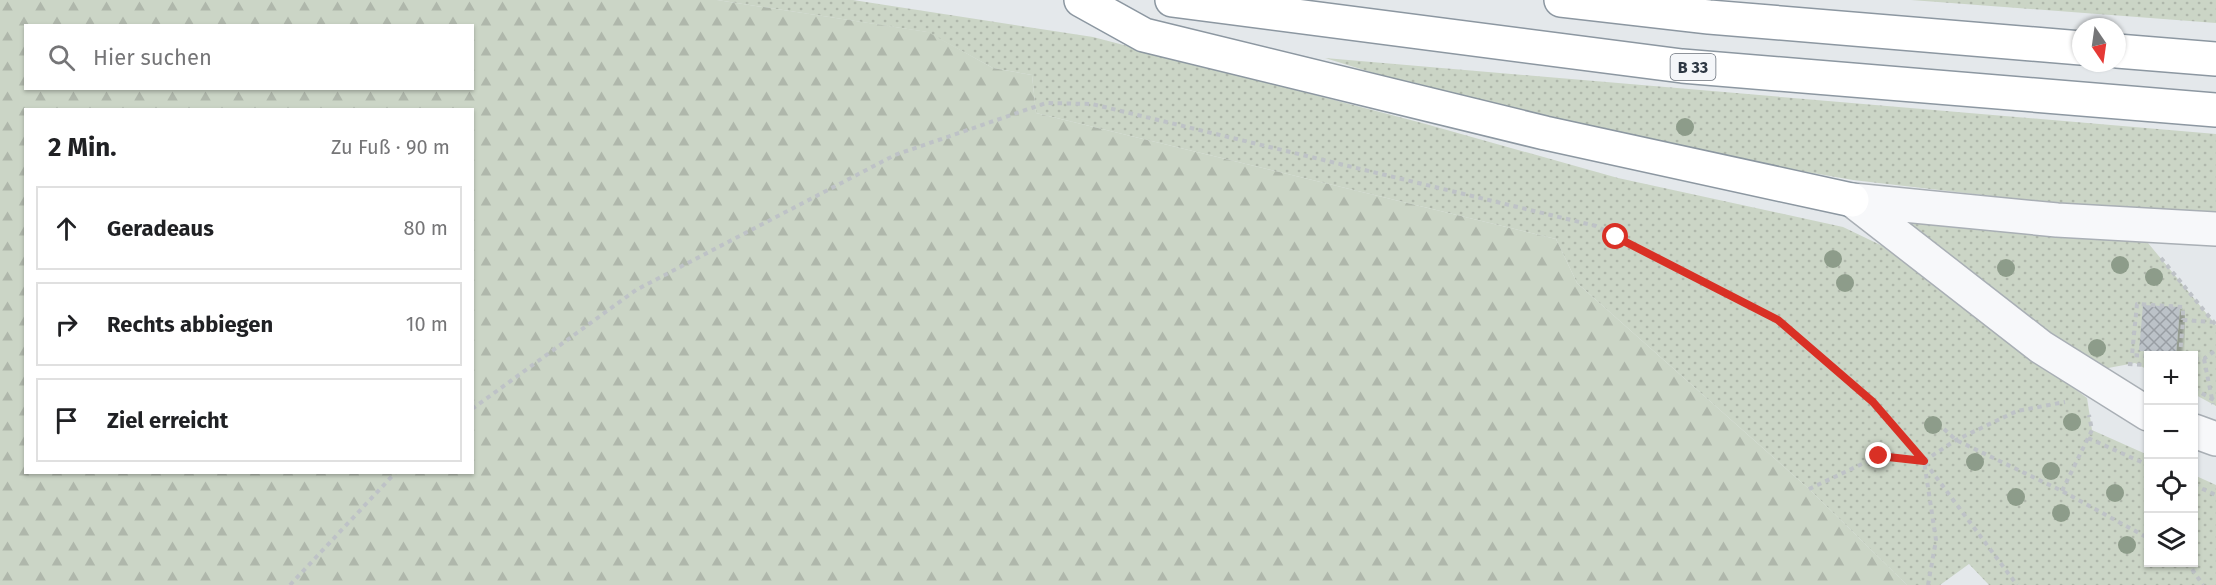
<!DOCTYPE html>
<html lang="de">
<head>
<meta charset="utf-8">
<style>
  :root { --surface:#fff; --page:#f6f6f6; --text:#202124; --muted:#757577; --line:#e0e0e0 }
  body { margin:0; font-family:"Fira Sans",sans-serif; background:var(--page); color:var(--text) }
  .controls { position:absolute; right:18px; bottom:18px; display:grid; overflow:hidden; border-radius:0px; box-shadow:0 2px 4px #0004 }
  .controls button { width:54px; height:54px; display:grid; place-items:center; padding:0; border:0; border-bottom:2px solid var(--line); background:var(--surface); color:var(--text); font:30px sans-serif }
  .compass { position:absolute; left:2072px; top:18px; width:54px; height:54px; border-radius:50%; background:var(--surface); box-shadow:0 2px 4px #0004; rotate:167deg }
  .stop { position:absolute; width:18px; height:18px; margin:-14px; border:4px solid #d93025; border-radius:50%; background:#fff }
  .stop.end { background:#d93025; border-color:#fff; box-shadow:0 2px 6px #0008 }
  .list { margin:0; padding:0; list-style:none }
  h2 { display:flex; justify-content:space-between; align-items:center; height:78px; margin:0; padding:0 24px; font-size:26px }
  h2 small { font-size:20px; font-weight:400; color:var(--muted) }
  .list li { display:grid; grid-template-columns:39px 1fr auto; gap:18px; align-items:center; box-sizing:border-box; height:84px; margin:0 12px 12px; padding:0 12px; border:2px solid var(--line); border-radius:0px }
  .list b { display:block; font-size:22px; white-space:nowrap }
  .list em { font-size:20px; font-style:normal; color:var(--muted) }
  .icon { flex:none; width:33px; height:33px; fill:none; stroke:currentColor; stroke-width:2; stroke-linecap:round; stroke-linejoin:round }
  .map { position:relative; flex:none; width:2216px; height:585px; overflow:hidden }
  .search { position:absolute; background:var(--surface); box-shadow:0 2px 4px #0004; left:24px; top:24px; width:450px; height:66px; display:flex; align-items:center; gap:15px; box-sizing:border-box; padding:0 21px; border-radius:0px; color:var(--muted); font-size:22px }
  .panel { position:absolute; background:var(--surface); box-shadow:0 2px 4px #0004; left:24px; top:108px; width:450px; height:366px; border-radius:0px }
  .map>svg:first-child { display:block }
  .grass { fill:url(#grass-dots) }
  .forest { fill:url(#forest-firs); fill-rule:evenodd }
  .building { fill:url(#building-cross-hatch); filter:url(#shadow) }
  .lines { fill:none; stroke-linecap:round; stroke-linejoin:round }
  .minor-casing { stroke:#a9afb5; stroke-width:36 }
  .highway-casing { stroke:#8c97a1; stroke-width:36 }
  .path { stroke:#bec2c7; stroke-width:4; stroke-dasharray:4.5 4.5; stroke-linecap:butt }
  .minor { stroke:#f7f8fa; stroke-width:33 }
  .highway { stroke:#fff; stroke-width:33 }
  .tree { fill:#8d9c8a }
  .route { stroke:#d93025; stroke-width:8 }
  .labels { text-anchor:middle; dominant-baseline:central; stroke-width:4.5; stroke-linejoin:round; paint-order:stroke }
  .shield { fill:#f4f6f9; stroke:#69707a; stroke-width:1.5 }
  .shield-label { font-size:16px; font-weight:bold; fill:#2d3743 }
</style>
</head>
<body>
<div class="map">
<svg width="2216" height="585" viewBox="0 0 2216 585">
  <defs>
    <pattern id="grass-dots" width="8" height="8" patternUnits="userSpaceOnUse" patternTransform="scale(1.5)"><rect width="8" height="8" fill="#cbd5c6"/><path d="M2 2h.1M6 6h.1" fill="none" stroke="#afb7ab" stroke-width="1.8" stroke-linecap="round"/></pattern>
    <pattern id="forest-firs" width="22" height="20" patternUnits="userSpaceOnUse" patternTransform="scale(1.5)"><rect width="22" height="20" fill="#cbd5c6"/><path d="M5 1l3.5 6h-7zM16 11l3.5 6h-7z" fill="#afb7ab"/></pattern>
    <pattern id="building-cross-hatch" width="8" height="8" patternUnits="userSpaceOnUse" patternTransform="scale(1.5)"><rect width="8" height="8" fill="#bcc2c8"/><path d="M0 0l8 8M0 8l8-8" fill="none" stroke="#999ea4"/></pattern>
    <filter id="shadow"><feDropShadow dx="6" dy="4" stdDeviation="1.5" flood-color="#0004"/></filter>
  </defs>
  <rect width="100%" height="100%" fill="#e4e8eb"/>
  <path class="grass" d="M717,0h136l240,37 329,86 196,55 225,49 50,24 194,147 5,32 56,25v107h46v-87l22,10v100h-227l-20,-21 -29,21h-33l-98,-96 -232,-206 -21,-44 -520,-126 -4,-38 -39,-7 -66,-36z
    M1911,0h305v23z
    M1325,58l891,76v78l-156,-8 -207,-24 -203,-35 -202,-49z
    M1892,216l256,27 68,82v81l-22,-12v-38h-46v14l-13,-7 -43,8z"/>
  <path class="forest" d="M0,0h717l211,32 65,36 39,7 4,38 520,126 21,44 232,206 98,96h-1907zM26,26h446v62h-446zM26,110h446v362h-446z"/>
  <path class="building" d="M2143,305l37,2 -4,46 -37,-2z"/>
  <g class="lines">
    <g class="minor-casing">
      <path id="minor" d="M1852,200l189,147 107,67
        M1852,200l205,20 159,9
        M2194,431l22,8"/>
    </g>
    <g class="highway-casing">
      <path id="highway" d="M1081,0l63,35 401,98 307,67
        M1172,0l510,66 534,44
        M1561,0l148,17 372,31
        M2117,51l99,8"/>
    </g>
    <path class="path" d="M2161,258l55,67
      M2148,356l-16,-1 5,-51 46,3v13
      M2180,356l3,-36 29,2
      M2194,359h10l12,-9
      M2204,359l9,45
      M2128,364l20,1
      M2194,389l22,12
      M472,409l164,-119 259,-135 151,-52 46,1 504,122 182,94 95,82 51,59 93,124
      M1944,429l12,11 106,51 86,47
      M2088,438l60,27
      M2194,485l22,10
      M1809,489l70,-33 45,5
      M2062,491l30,-61 -3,-15
      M2187,562l16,23
      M290,585l106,-113
      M1928,585l8,-45 -12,-79 32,-21 61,-29 48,-9"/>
    <use href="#minor" class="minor"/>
    <use href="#highway" class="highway"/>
  </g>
  <g class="tree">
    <circle cx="1685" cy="127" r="9"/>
    <circle cx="1833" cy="259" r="9"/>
    <circle cx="2120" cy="265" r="9"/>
    <circle cx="2006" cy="268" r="9"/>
    <circle cx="2154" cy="277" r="9"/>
    <circle cx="1845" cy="283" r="9"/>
    <circle cx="2097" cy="348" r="9"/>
    <circle cx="2072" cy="422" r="9"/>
    <circle cx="1933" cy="425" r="9"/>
    <circle cx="1975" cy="462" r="9"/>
    <circle cx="2051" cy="471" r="9"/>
    <circle cx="2115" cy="493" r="9"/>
    <circle cx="2016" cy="497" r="9"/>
    <circle cx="2061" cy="513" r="9"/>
    <circle cx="2127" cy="545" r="9"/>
  </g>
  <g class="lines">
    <path class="route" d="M1616,237l162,83 95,82 51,59 -45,-5"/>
  </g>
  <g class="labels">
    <rect class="shield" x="1670.5" y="54" width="45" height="26" rx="4.5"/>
    <g class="shield-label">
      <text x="1693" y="67">B 33</text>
    </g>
  </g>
</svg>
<div class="controls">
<button>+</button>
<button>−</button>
<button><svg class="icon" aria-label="locate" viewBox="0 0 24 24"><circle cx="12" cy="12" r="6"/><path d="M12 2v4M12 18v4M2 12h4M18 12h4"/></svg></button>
<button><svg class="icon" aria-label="layers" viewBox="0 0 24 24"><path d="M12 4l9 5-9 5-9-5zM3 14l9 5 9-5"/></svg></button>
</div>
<svg class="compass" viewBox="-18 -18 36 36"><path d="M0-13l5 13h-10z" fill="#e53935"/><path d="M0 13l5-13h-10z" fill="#757577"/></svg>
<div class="stop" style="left:1616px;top:237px"></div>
<div class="stop end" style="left:1879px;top:456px"></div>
<div class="search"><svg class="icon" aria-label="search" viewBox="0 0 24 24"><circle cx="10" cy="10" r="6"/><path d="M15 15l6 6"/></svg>Hier suchen</div>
<section class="panel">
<h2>2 Min.<small>Zu Fuß · 90 m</small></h2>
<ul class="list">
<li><svg class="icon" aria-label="ahead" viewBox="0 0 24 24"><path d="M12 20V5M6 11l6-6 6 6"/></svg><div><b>Geradeaus</b></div><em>80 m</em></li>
<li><svg class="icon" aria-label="right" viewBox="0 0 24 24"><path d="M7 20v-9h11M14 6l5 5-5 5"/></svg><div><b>Rechts abbiegen</b></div><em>10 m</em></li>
<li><svg class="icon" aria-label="arrive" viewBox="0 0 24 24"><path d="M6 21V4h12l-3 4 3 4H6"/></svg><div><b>Ziel erreicht</b></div></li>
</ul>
</section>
</div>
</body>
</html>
